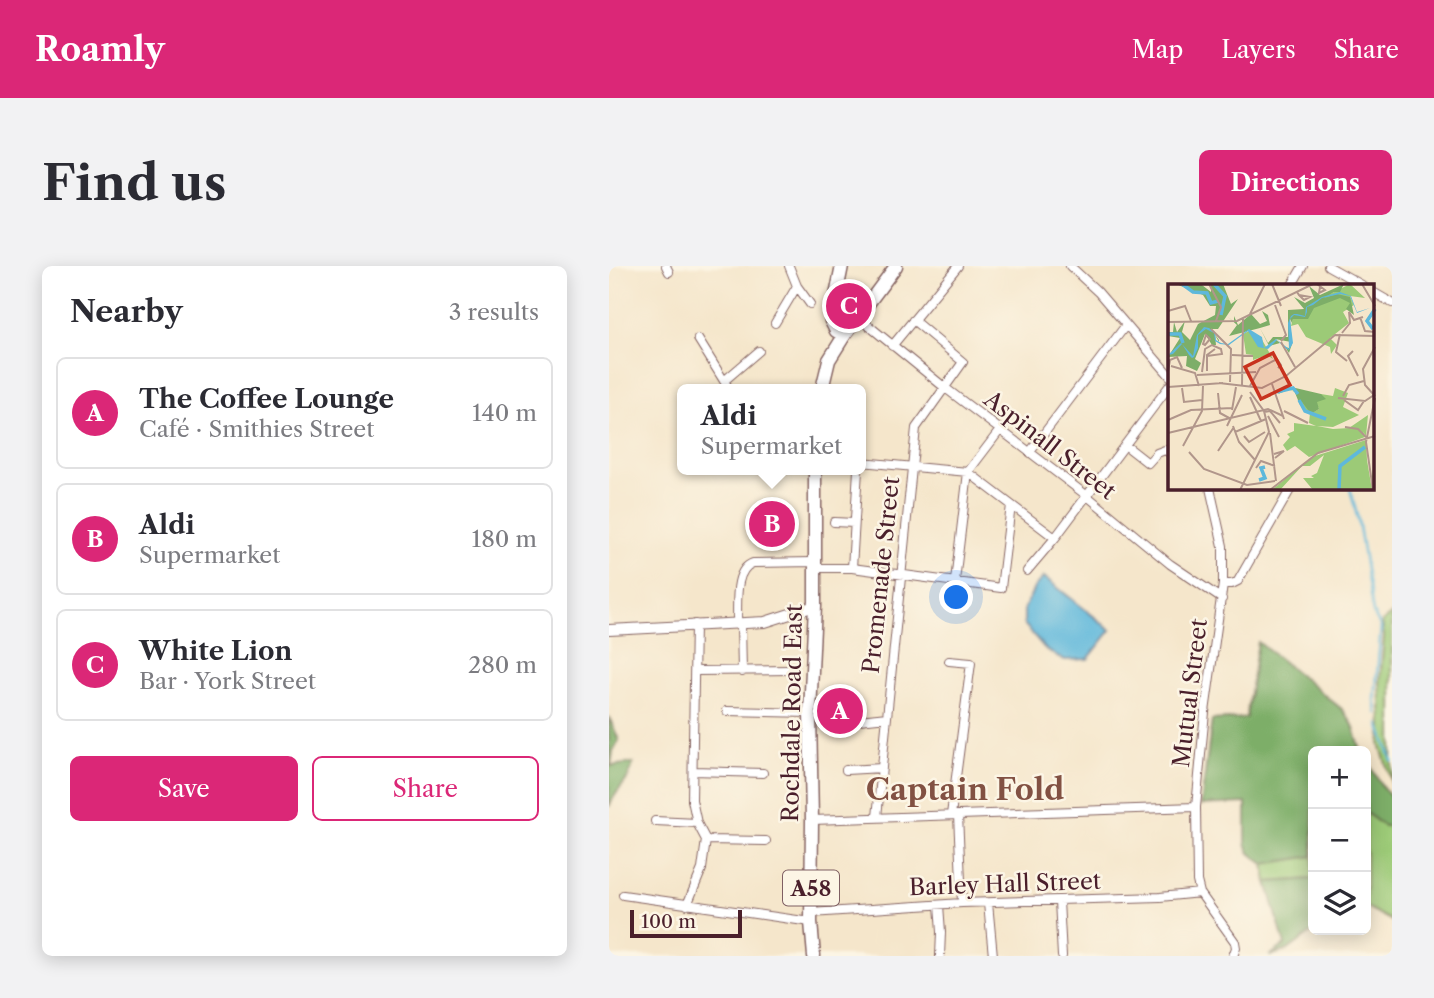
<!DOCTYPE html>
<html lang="en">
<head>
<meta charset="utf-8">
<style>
  :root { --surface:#fff; --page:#f2f2f3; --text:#2b2b33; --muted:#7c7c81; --line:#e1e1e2; --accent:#db2777 }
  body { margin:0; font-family:"Libre Caslon Text",serif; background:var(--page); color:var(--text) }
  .controls { position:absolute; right:21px; bottom:21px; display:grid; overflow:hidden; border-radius:10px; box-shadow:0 4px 18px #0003 }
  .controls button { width:63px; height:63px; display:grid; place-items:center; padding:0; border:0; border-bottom:2px solid var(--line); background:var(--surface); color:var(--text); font:35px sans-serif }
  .scale { position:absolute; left:21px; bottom:18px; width:112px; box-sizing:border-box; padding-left:7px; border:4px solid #4a1f2b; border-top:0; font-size:19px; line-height:24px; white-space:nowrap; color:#4a1f2b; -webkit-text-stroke:5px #fcf5e5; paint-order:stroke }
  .you { position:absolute; left:348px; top:332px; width:24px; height:24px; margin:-18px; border:5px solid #fff; border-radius:50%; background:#1a73e8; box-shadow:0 0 0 10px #1a73e833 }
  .badge { display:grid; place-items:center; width:46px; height:46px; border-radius:50%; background:var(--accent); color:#fff; font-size:23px; font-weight:700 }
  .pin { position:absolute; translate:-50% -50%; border:4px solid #fff; box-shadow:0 2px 7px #0006 }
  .popup { position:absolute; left:68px; top:118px; width:189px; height:91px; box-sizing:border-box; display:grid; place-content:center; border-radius:10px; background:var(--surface); filter:drop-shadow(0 2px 5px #0005); font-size:23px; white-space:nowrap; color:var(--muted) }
  .popup b { font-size:26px; color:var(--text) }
  .popup::after { content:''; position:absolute; left:50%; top:100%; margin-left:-14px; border:14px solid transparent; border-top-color:var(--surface) }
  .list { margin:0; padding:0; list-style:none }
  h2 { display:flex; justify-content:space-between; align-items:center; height:91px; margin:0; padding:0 28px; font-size:30px }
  h2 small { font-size:23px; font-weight:400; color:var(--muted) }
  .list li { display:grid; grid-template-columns:46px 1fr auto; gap:21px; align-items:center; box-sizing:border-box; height:112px; margin:0 14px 14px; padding:0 14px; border:2px solid var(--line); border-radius:10px }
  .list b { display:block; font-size:26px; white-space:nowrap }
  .list p { margin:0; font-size:23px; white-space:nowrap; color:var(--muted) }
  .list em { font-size:23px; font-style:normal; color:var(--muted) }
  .actions { display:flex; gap:14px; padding:21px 28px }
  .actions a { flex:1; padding:16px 0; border:2px solid var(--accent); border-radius:10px; text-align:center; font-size:24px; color:var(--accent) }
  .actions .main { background:var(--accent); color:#fff }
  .icon { flex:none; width:38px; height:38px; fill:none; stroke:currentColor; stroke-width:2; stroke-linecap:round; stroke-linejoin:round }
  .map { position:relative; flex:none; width:783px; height:690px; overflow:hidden; border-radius:10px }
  header { display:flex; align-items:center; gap:42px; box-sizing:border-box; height:98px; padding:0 35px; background:var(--accent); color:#fff }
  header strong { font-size:33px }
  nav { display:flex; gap:38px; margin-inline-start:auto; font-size:24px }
  .intro { display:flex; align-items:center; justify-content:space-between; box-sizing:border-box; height:168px; padding:0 42px }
  h1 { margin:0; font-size:49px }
  .button { padding:18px 32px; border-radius:10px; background:var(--accent); color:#fff; font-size:24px; font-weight:700 }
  main { display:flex; gap:42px; padding:0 42px }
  aside { flex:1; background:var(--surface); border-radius:10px; box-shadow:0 4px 18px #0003 }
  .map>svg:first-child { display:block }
  .green { fill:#9cca77; stroke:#737451; stroke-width:2 }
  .forest { fill:#7dae68; stroke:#64664a; stroke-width:2 }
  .water { fill:#5eb8db; stroke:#546c83; stroke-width:2 }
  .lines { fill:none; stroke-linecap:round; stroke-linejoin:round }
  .stream { stroke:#5eb8db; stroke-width:2.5 }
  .minor-casing { stroke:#866563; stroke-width:10 }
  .tertiary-casing { stroke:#866563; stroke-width:12 }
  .primary-casing { stroke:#866563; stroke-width:15 }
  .trunk-casing { stroke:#866563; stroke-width:15 }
  .minor { stroke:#fff; stroke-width:8 }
  .tertiary { stroke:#fff; stroke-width:10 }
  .primary { stroke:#fff; stroke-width:12 }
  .trunk { stroke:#fff; stroke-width:12 }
  .labels { text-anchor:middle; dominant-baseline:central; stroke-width:5; stroke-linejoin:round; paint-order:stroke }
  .shield { fill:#fcf5e5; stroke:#7f5f63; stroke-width:2 }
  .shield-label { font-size:21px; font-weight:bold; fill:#4a1f2b }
  .street-label { font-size:23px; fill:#4a1f2b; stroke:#fcf5e5 }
  .district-label { font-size:30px; font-weight:bold; fill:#825143; stroke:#fcf5e5 }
  .inset-river { fill:none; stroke:#5eb8db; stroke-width:3.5 }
  .inset-road { fill:none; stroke:#b1968b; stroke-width:2 }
  .view { fill:#c8321e; fill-opacity:0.15; stroke:#c8321e; stroke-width:3.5 }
  .inset-edge { fill:none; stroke:#4a1f2b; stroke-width:3.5 }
</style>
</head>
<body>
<header>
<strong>Roamly</strong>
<nav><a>Map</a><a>Layers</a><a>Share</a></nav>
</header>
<div class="intro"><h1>Find us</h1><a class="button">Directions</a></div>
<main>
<aside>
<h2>Nearby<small>3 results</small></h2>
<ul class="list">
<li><span class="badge">A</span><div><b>The Coffee Lounge</b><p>Café · Smithies Street</p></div><em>140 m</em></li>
<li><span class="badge">B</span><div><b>Aldi</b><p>Supermarket</p></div><em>180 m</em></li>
<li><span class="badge">C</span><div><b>White Lion</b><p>Bar · York Street</p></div><em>280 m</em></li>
</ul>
<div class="actions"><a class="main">Save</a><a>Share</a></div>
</aside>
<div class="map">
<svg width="783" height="690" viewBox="0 0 783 690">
  <rect width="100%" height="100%" fill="#fcf5e5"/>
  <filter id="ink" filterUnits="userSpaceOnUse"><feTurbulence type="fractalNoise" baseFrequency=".0143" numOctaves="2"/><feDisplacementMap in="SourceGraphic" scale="14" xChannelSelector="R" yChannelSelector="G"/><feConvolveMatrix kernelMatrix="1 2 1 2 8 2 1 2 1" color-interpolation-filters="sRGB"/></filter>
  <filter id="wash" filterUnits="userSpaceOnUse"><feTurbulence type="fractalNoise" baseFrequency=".00686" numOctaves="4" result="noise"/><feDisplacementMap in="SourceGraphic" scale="28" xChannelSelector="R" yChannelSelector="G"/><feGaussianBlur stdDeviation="1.57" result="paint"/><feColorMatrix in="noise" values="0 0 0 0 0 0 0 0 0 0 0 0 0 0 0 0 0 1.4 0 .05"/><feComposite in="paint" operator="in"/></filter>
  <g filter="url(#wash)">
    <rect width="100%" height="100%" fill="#f5e6cb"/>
    <path class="green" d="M783,348v170l-12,-40 2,-18 -2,-45 4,-45 -2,-14z
      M757,547l18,13h8v95l-26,-14z
      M704,590v23l-46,3 -3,-18z"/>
    <path class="forest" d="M649,376l85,68 10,15 8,26h-48v105l-49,8 -14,-11 -4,-9v-41l-45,2 11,-85 34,-2z
      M0,451l10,23 -6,11 -2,15 22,-3c-4,22 -16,23 -24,44z
      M757,493l17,29 9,10v28h-8l-18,-13z
      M704,613v51h2l-27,20 -19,6 16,-11 -18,-63z"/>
    <path class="water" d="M435,311l67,53 -23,29 -23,1 -18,-9 -23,-27v-15l11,-23z"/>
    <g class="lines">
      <path class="stream" d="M741,222l8,32 15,93 8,14 -6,73 2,13
        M770,458l13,37"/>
    </g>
  </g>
  <g filter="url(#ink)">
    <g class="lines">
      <g class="minor-casing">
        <path id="minor" d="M57,0l3,6
          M180,0l8,20 13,18
          M461,0l28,26 72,84
          M719,0l34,19
          M683,19l11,-19
          M764,26l19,11
          M249,51l86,70 142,108 84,69 52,35
          M166,57l22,-37
          M89,73l31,50
          M283,80l66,-80
          M115,115l35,-30
          M516,179l23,18 9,-10 8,-3 5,3
          M421,186l96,-127
          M252,196l107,10 87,66
          M601,222l13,58v38l-18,128 -9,95 1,74 3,12 35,49 1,6 -3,8
          M225,256l20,1
          M205,302h38l149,20 10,-83
          M243,302l6,-98
          M418,305l28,-33 115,-153
          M346,315l13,-109 32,-42
          M614,318h9l6,-3 52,-91
          M128,357c1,-18 -4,-53 16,-60l61,-1
          M132,357l1,49
          M340,395l22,2 -20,152
          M86,405l95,-1
          M118,445l83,2
          M213,458l65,-7
          M237,504l36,-2
          M84,505l70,2
          M349,549l4,88
          M268,551l39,-389 47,-66 -50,-42
          M203,554l384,-13
          M46,555l42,2
          M97,574l60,1
          M14,629l188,27
          M450,635l3,55
          M379,637l5,53
          M78,639l15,-36 4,-29 -9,-17 -5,-23 3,-176
          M330,639l2,27 -1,24
          M202,647l151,-10 198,-6 40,-4"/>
      </g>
      <g class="tertiary-casing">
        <path id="tertiary" d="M0,364l156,-8 50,-16"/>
      </g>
      <g class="primary-casing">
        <path id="primary" d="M233,0l-11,55 5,10 8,5"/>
      </g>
      <g class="trunk-casing">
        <path id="trunk" d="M213,123l7,-29 15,-24 52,-70
          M205,690l-3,-34 1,-102 -2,-107 5,-107v-136"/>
      </g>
      <use href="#minor" class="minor"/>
      <use href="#tertiary" class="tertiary"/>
      <use href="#primary" class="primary"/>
      <use href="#trunk" class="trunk"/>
    </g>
  </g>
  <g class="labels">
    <rect class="shield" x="174" y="604.5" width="56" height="35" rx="5"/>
    <g class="shield-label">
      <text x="202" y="622">A58</text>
    </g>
    <g class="street-label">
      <text transform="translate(441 179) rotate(38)">Aspinall Street</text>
      <text transform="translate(272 309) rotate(-84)">Promenade Street</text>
      <text transform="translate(581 427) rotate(-83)">Mutual Street</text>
      <text transform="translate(183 447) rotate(-89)">Rochdale Road East</text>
      <text transform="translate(396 618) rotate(-2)">Barley Hall Street</text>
    </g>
    <g class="district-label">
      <text x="356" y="523">Captain Fold</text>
    </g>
  </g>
  <g transform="translate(559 18)">
    <rect width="206" height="206" fill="#f5e6cb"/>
    <path d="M182,0l15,14 -15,-2 4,9 -11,7 6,11 -19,15 7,7 -6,9 -1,-7 -24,-10 -8,-13 -7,2 3,-11 8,2 22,-20zM81,47l12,7 12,21 -6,-4 -14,5v-5l-7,-1 -3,-20zM167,104l13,5 -5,14 16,8 -26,12 -16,-1 16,3 16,-1 19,-13 -2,21 -3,-4 2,5 -56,20 -14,-11 -8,5 -4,-6 7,-8 -3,-3 7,-3v-8l22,3 -7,-3 1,-10 -8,-5 -5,-15 -9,-4 8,3 16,21 7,-4 -3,-7 5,-8 12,2zM198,156l1,20 4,24 3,-23v29h-61l-10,-12h11l-3,-2 6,-3 7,-18 -14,11h-8l-22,24h-8l30,-25 13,-9z" fill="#9cca77"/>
    <path d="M8,0l26,1 9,7v-8h12l8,20 7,-5 -20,30h-7l8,11v2l-4,-7 1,10h-4l-7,-11 -10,25 6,4 -4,8 -11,-5 1,-10 -19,1 12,-19 -12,-2v-4h5l1,-10 3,10 8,-11 -3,11 8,8 8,-16 17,-9 1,-9h-6l-7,-11zM176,0l-4,8h-6l-10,6 13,-4 13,3 4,18 -8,-6 4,-6 -10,-5 -26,10 -6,11h-15l-1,4 -2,-4 2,25 -3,9 -4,-6 4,1 2,-6 -16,-3 5,4 -11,3 -9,-18 -31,8 8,-11 -10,-9 7,6v-6l4,9 13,-11 9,10 7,-3 -5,-10 6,4 2,10 -10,3 8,15 5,-6h15v-27l16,-1 -10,-12 11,6 9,-5 -5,-12 11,9zM119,102l34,8 5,5 -9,3 2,7 -8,5 -9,-12 -2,3 -7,-17 -15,6z" fill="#7dae68"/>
    <path d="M172,8l11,4 6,16 13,-4 -2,-8 2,8 -13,5 -7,-17 -10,-2 -18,4 -9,7 -6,2v5l-2,5 -11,-2 -4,4 3,24 -4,7 -4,-2 -8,-8 -9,9 -10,-2 -10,-16 -19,14 -9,-1 -5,-3 -1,-8 -8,-4 -8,6v13l-4,9 -2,1 -3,-3 -7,-11 -9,10 -5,1 13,-12 12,13 4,-21 7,-8 5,1 6,5 1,7 5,3 7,1 21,-15 13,8 2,11 12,-9 13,10 -1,-26 3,-7 3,-2h3l8,2 1,-9 16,-10z" fill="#5eb8db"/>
    <path class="inset-river" d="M14,0l11,8 14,1 4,10 7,-2M46,0l11,12 -4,19M205,45l-6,-8 8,-12M0,50h12l3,9M109,108l16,-4 5,6M131,116l6,11 21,8M91,196l6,-2 -4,-10 4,-1M171,206l1,-24 25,-19"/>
    <path class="inset-road" d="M41,0l12,23 -5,14M104,0l9,22M149,0l8,6 -6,3 1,-6M194,0l13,22M129,8l2,3 5,5 6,-3 -11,-2M107,21l11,30 -5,6M0,27l17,-5 6,15M82,30l15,-30M192,33l5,14 10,1M0,38l69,-1 76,-37M43,45l20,20 -1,33M174,49l8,-10 -1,-11 5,8 9,-3M172,50l-4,18 11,9M38,51l4,4 -5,6 -2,-1zM113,58l14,25M207,63l-12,22 2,16 10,11M185,67l-5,5 10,20M64,71l21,1M3,82l24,7 4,13M0,87l2,-11 7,-3 5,11M39,87v-16l8,-6M34,88l3,-23 7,-4 9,4 1,5 -15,2M29,91l59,-3M51,99l43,5 24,-12 49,-41 40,1M104,100l12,35M74,102l1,-67M82,102l10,-18 17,-9 4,6 -3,3M0,103l55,-4M14,104l2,14 18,-2M50,109l2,20 11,6M175,112l6,-11 15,-4M82,113l11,24M170,114l27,3 9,-6M176,116l14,10 6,-9M64,126l4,-23M116,127l24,12M96,128l6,-1 10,12M100,132l11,21M0,136l23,-10 41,-2M59,142l15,-31M65,142l6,16 16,18M177,143l13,2 8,8M67,148l31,-13M0,149l100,-24 15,7M102,149l6,48M76,152l5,6 16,-10M15,162l19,-35 1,-25M50,167l16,-24M21,168l15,17 43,16 28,-4M106,170l10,-3 -9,7M88,184l5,-7 14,5M72,206l29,-58 -5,-21 -14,-19M102,206l48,-37 57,-17M205,206l-7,-48 9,-44"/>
    <path class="view" d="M105,69l17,32 -29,14 -16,-32z"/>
    <rect width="206" height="206" class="inset-edge"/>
  </g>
</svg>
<div class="controls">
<button>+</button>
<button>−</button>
<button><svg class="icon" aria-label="layers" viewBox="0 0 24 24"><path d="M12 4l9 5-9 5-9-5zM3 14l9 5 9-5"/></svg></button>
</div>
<div class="scale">100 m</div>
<div class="you"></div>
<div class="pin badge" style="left:231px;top:445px">A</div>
<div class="pin badge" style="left:163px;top:258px">B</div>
<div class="popup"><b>Aldi</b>Supermarket</div>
<div class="pin badge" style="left:240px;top:40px">C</div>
</div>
</main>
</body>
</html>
